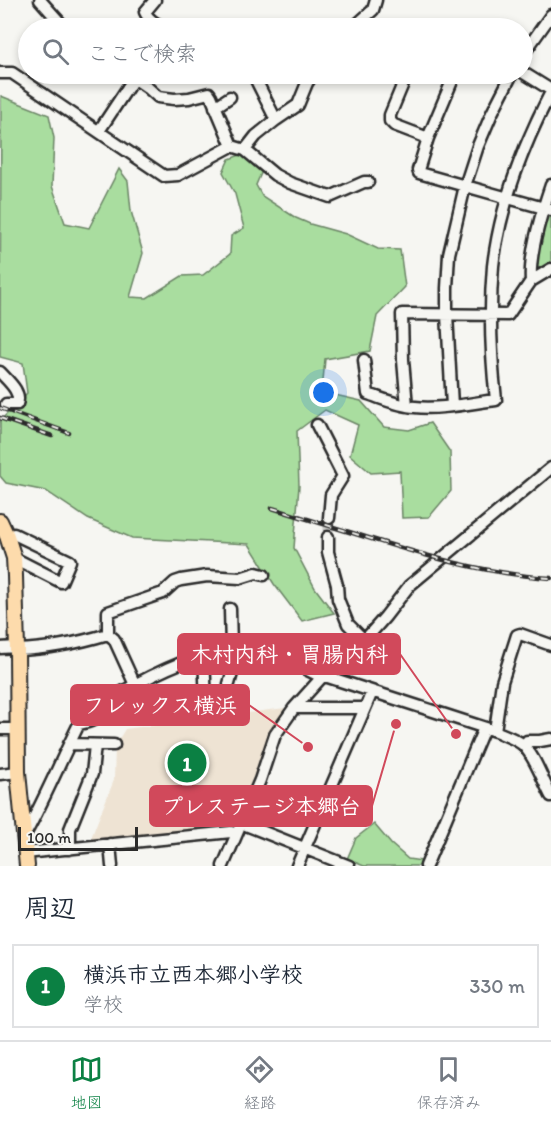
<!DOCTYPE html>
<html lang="ja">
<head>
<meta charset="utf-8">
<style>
  :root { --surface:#fff; --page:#f2f2f3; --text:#1f2937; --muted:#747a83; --line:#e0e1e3; --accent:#0b8043 }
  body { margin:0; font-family:Itim,"Klee One",sans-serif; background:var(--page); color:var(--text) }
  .scale { position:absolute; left:18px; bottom:15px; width:120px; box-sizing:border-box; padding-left:6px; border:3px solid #2b2b2b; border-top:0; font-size:16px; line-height:21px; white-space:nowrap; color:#2b2b2b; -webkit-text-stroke:4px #f6f6f2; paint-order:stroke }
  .you { position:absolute; left:324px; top:393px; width:21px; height:21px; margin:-15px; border:4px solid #fff; border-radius:50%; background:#1a73e8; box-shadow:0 0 0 9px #1a73e833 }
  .badge { display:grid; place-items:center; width:39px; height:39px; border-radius:50%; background:var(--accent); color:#fff; font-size:20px; font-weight:700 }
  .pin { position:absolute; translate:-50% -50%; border:3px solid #fff; box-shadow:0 2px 6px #0006 }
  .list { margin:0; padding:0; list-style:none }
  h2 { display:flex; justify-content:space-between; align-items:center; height:78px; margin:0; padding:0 24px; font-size:26px }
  h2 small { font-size:20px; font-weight:400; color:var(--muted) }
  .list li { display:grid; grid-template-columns:39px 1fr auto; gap:18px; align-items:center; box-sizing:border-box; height:84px; margin:0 12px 12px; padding:0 12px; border:2px solid var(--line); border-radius:0px }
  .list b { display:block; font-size:22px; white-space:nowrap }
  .list p { margin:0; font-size:20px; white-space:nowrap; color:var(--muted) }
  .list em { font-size:20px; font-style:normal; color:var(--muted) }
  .icon { flex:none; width:33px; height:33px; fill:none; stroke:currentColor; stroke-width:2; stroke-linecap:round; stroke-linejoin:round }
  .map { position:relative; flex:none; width:551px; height:866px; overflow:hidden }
  .search { position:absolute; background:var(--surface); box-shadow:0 3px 9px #0003; left:18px; right:18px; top:18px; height:66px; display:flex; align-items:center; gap:15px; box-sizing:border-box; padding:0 21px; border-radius:33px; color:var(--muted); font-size:22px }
  .sheet { height:174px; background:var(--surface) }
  nav { display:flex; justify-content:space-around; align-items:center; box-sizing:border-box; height:84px; border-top:2px solid var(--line); background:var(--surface); font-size:16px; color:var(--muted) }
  nav a { display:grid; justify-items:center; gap:3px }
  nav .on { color:var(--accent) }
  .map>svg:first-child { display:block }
  .built { fill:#eee3d3 }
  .green { fill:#a9dd9f; stroke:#6a8465; stroke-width:1.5 }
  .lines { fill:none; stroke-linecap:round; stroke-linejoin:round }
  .minor-tunnel { stroke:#cdcdca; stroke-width:10; stroke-dasharray:10 5; stroke-linecap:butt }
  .minor-casing { stroke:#2b2b2b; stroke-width:15 }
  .major-casing { stroke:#2b2b2b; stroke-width:18 }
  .minor { stroke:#f6f6f2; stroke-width:10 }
  .major { stroke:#fddbac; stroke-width:14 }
  .rail-casing { stroke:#2b2b2b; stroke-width:4.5 }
  .rail { stroke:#f6f6f2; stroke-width:2; stroke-dasharray:7; stroke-linecap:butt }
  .leader { fill:none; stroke:#d1495b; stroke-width:2 }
  .callout-dot { fill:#d1495b; stroke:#f6f6f2; stroke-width:2 }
  .callout { fill:#d1495b; stroke:#d1495b; stroke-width:2 }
  .callout-label { font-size:22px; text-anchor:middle; font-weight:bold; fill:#fff }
</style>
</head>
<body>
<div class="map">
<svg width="551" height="866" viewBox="0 0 551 866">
  <rect width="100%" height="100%" fill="#f6f6f2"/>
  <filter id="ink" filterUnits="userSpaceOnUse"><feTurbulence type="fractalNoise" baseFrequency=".0167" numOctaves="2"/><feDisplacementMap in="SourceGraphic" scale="12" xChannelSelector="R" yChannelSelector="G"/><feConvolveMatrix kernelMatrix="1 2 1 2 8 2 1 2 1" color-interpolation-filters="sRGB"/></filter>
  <g filter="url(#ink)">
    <path class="built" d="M285,708l2,2 -14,23 -42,95 -142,15 25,-63 1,-33 3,-1 1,-4h-2l8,-13z"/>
    <path class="green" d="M1,96l48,19 5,23 -2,48 13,37 24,5 30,-59 9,12 3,30 12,42 -13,44 17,1 35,-22 21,-1 27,-21 1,-18 13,-8 -9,-34 -12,-22 6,-13 11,-4 9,3 13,13 -6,14 6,11 34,22 14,6 36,10 32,15 22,1 5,37 -28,29 -7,35 -45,8 -3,33 39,9 23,26 25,3 21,-7 20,29 1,39 -22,26 -27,1 -2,-47 -29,2 -21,-18 8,-30 -33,-15 -28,21 2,55 -5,62 21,40 19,25 -32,8 -28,-37 -25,-40 -117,-6 -44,-19 -42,-28 -40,-8 -6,-7v-55l27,-28 -4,-30 -23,-6z
      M546,214h5v52l-16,6 3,-27z
      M374,824l17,20 17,15 14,2 -2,5h-56l-17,-7 9,-21z"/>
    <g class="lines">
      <path class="minor-tunnel" d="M328,537l1,-19"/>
      <g class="minor-casing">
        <path id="minor" d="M40,0l25,28
          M155,0l-10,12c4,9 12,12 20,16
          M353,28l20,-18 3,-10
          M522,56l29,-41
          M522,72l29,18
          M0,73h12l152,103 14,-1 54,-29 13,4 11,-14 20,-16 22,-15 9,-22 6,-9
          M128,74l19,13 11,10 16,2 15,-1 20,-5 2,3 21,50
          M407,74l-17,41v6l4,4 34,13 -10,32 1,3 132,37
          M256,80l20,40
          M215,107l15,-10
          M99,131l35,-53
          M428,138l27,-64
          M245,150l30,25 15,8 40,14 34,-15h4
          M531,281c-2,-27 11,-70 20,-96
          M364,360l4,34c15,5 31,12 47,13 24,3 56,-4 81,-7 -5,-44 -7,-89 -3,-134 7,-61 30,-120 58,-174
          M0,372c8,9 22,20 17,32h-11
          M407,406l-4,-46 -1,-46 106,1 23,-34 20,-12
          M452,406l-5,-92v-26l2,-34 16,-68 13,-40 14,-33 20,-39
          M317,425l26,51 -12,19 -2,23
          M7,536l7,-2 56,27 -9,21 -47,-24
          M328,537v15l9,33 1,14 10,25 16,16
          M230,609l1,39
          M108,634v-22l55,-19 12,-11 6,-2 26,-4 33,2 16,-5 8,2
          M0,648l17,-1
          M17,650c32,-1 61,-7 91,-16l6,5 21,46
          M204,655l2,48
          M328,677l27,-26 30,-34 24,-31 142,-118
          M229,684l7,-25 -2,-11
          M179,705l36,-2 1,14
          M294,708h70
          M0,729h18
          M495,731l7,-49 15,-47 3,-1 31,11
          M69,744l45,1
          M524,746l3,-5h13l11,-2
          M0,774l18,-2
          M241,823l108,43
          M23,833l4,-2c19,-35 34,-71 52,-107 5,-1 10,-2 14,-4 10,-6 16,-19 26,-26 31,-19 98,-52 134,-46 24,5 47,19 69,29h6l167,54c9,4 19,7 27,13 12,10 21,37 29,52
          M110,844l2,22
          M70,849v-20l22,-55 3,-29
          M25,853l206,-21 5,2
          M223,866l37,-86 15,-45 19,-27 28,-31
          M297,866l75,-174
          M426,866l58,-138"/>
      </g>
      <g class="major-casing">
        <path id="major" d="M0,521l7,15 7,22 1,18 2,74 1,122 9,94"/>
      </g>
      <use href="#minor" class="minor"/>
      <use href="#major" class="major"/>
      <g class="rail-casing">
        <path id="rail" d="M0,408l69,25
          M0,418l52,18
          M272,508c29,9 58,18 87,27 63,20 126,39 192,43"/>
      </g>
      <use href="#rail" class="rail"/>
    </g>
  </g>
  <path class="leader" d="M456 734L400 654M308 747L249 705M396 724L372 806"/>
  <g class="callout-dot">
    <circle cx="456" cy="734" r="6"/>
    <circle cx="308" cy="747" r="6"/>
    <circle cx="396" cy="724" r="6"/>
  </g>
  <g class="callout">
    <rect x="178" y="634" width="222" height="40" rx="6"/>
    <rect x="71" y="685" width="178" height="40" rx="6"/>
    <rect x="150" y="786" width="222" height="40" rx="6"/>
  </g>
  <g class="callout-label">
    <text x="289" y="662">木村内科・胃腸内科</text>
    <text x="160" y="713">フレックス横浜</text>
    <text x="261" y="814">プレステージ本郷台</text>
  </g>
</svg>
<div class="scale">100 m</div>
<div class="you"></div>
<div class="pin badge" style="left:187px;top:763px">1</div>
<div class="search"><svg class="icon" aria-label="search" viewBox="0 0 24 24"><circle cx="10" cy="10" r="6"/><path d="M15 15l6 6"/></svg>ここで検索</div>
</div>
<section class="sheet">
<h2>周辺<small></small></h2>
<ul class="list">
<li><span class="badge">1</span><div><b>横浜市立西本郷小学校</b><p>学校</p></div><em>330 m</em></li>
</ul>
</section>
<nav>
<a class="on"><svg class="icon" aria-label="map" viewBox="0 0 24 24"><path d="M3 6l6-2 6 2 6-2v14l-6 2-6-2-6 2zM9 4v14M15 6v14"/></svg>地図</a>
<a><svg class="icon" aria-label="directions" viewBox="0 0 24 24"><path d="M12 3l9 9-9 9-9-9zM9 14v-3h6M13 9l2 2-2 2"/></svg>経路</a>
<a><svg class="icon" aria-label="saved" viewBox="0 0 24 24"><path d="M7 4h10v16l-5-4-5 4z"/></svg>保存済み</a>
</nav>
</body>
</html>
